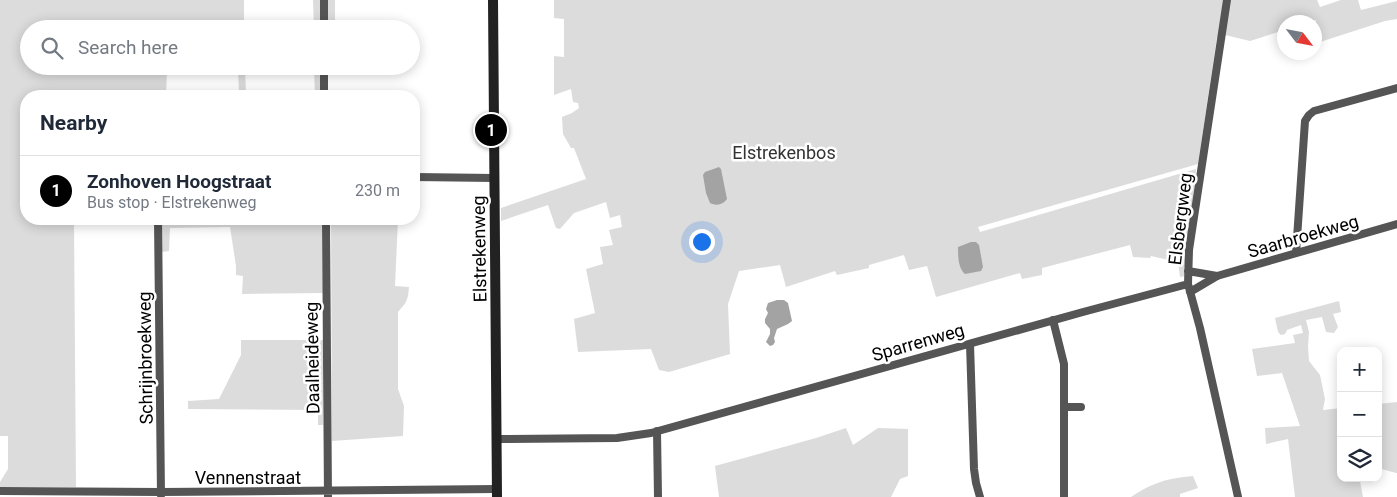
<!DOCTYPE html>
<html lang="en">
<head>
<meta charset="utf-8">
<style>
  :root { --surface:#fff; --page:#f2f2f3; --text:#1f2937; --muted:#747a83; --line:#e0e1e3; --accent:#000 }
  body { margin:0; font-family:Roboto,sans-serif; background:var(--page); color:var(--text) }
  .controls { position:absolute; right:15px; bottom:15px; display:grid; overflow:hidden; border-radius:10px; box-shadow:0 2px 12px #0003 }
  .controls button { width:45px; height:45px; display:grid; place-items:center; padding:0; border:0; border-bottom:1px solid var(--line); background:var(--surface); color:var(--text); font:25px sans-serif }
  .compass { position:absolute; left:1277px; top:15px; width:45px; height:45px; border-radius:50%; background:var(--surface); box-shadow:0 2px 12px #0003; rotate:122deg }
  .you { position:absolute; left:701px; top:241px; width:18px; height:18px; margin:-12px; border:4px solid #fff; border-radius:50%; background:#1a73e8; box-shadow:0 0 0 8px #1a73e833 }
  .badge { display:grid; place-items:center; width:32px; height:32px; border-radius:50%; background:var(--accent); color:#fff; font-size:16px; font-weight:700 }
  .pin { position:absolute; translate:-50% -50%; border:2px solid #fff; box-shadow:0 1px 5px #0006 }
  .list { margin:0; padding:0; list-style:none }
  h2 { display:flex; justify-content:space-between; align-items:center; height:65px; margin:0; padding:0 20px; font-size:21px }
  h2 small { font-size:16px; font-weight:400; color:var(--muted) }
  .list li { display:grid; grid-template-columns:32px 1fr auto; gap:15px; align-items:center; box-sizing:border-box; height:70px; padding:0 20px; border-top:1px solid var(--line) }
  .list b { display:block; font-size:19px; white-space:nowrap }
  .list p { margin:0; font-size:16px; white-space:nowrap; color:var(--muted) }
  .list em { font-size:16px; font-style:normal; color:var(--muted) }
  .icon { flex:none; width:28px; height:28px; fill:none; stroke:currentColor; stroke-width:2; stroke-linecap:round; stroke-linejoin:round }
  .map { position:relative; flex:none; width:1397px; height:497px; overflow:hidden }
  .search { position:absolute; background:var(--surface); box-shadow:0 2px 12px #0003; left:20px; top:20px; width:400px; height:55px; display:flex; align-items:center; gap:12px; box-sizing:border-box; padding:0 18px; border-radius:28px; color:var(--muted); font-size:19px }
  .panel { position:absolute; background:var(--surface); box-shadow:0 2px 12px #0003; left:20px; top:90px; width:400px; height:135px; border-radius:20px }
  .map>svg:first-child { display:block }
  .green { fill:#dcdcdc }
  .water { fill:#a3a3a3 }
  .lines { fill:none; stroke-linecap:round; stroke-linejoin:round }
  .street { stroke:#555; stroke-width:8 }
  .secondary { stroke:#222; stroke-width:10 }
  .labels { text-anchor:middle; dominant-baseline:central; stroke-width:5; stroke-linejoin:round; paint-order:stroke }
  .park-label { font-size:18px; fill:#333; stroke:#fff }
  .street-label { font-size:18px; fill:#000; stroke:#fff }
</style>
</head>
<body>
<div class="map">
<svg width="1397" height="497" viewBox="0 0 1397 497">
  <rect width="100%" height="100%" fill="#fff"/>
  <path class="green" d="M0,0h244v29h-215v37h216l1,28h-7l-1,-25 -71,3 -1,24h-140v123h48l2,268h-76v-5l8,-13v-33h-8z
    M313,0h7l1,29h-7z
    M327,0h8v29h-8z
    M554,0h763l3,7 21,-7h17l3,10 36,-9v18l-12,2 -68,22 -1,-23 -8,2h-24v8l-34,11 -25,-6 -8,2 -19,127 -220,63 2,5 216,-63 -11,107 -5,1 -2,-15 -27,-6 -1,2 -17,-1 -3,-12 -88,23v7l-20,4 -2,-6 -84,24 -9,-31 -18,4 -5,-15 -35,10v3l-32,7 -2,-4 -49,16 -6,-22 -41,6 -11,33 2,50 -61,18 -10,-2 -8,-21 -73,3 -4,-33 21,-6 -9,-44 17,-5 -3,-17 13,-2 -4,-15 13,-3 -2,-12 -10,3 -4,-16 -32,11 -14,16 -4,-1 -8,-23 -47,16v-13l85,-29 -12,-31h-3l-8,-14 -1,-17 10,-4 7,-5 -1,-5 -5,-1 -2,-13 -17,6v-39l10,1v-38l-10,-1z
    M314,66h7v30h-6z
    M161,219h161l1,74 -81,1 1,-18 -7,-1v-9l-6,-39 -60,1 -1,23 -7,1z
    M331,219h67l-3,67 14,1c-1,13 -2,15 -11,25v77l6,17 -1,30 -71,5z
    M1339,301l2,11 -8,2 5,13 -4,6 -8,-1 -4,-15 -16,3 3,12 -1,14 1,15 11,14 5,24 -2,11 18,-2v70h22l-3,3 3,16h-68l-7,-58 -22,5 -1,-16 35,-2 -18,-53 -25,3 -5,-27 43,-6 -2,-8 10,-2 -2,-8 -14,5 -2,4 -4,1 -3,-3 -3,-14z
    M241,340h82v85h-5v-15l-130,-1v-8l31,-2 22,-44z
    M1397,402v71h-1l-18,-5v-64z
    M846,428l7,17 25,-17 30,1v47l-8,3 -9,18h-172l-4,-31 101,-28z
    M1193,476l5,12 -18,6v3h-49c21,-14 37,-19 62,-21z"/>
  <path class="water" d="M719,167l2,2 6,30c-4,6 -11,7 -17,4l-4,-10 -3,-18 2,-3z
    M971,242h5l3,3 4,22 -2,4 -16,3c-7,-6 -7,-18 -7,-27z
    M777,300h7l4,3 4,18 -4,3 -11,5 -3,9 1,4 -2,3 -3,1 -4,-4 4,-8v-5l-5,-6v-4l3,-6 -2,-4 2,-6z"/>
  <g class="lines">
    <path class="street" d="M324,0v29
      M1227,0l-38,250 -1,34 12,44 38,169
      M324,66v30
      M414,177l80,1
      M158,219l3,276
      M326,219l2,278
      M1296,253l9,-132 4,-6 5,-4 83,-23
      M1188,271l29,5
      M1190,292l27,-16 180,-52
      M1053,320l11,44v133
      M970,344l4,125 2,14 4,14
      M1065,407h16
      M657,431l1,66
      M496,439l121,-1 34,-5 432,-121 105,-28
      M0,491l161,1 336,-3"/>
    <path class="secondary" d="M493,0l4,497"/>
  </g>
  <g class="labels">
    <g class="park-label">
      <text x="784" y="152">Elstrekenbos</text>
    </g>
    <g class="street-label">
      <text transform="translate(1180 219) rotate(-83)">Elsbergweg</text>
      <text transform="translate(1303 236) rotate(-16)">Saarbroekweg</text>
      <text transform="translate(479 249) rotate(-91)">Elstrekenweg</text>
      <text transform="translate(918 342) rotate(-16)">Sparrenweg</text>
      <text transform="translate(145 358) rotate(-91)">Schrijnbroekweg</text>
      <text transform="translate(312 358) rotate(-91)">Daalheideweg</text>
      <text x="248" y="477">Vennenstraat</text>
    </g>
  </g>
</svg>
<div class="controls">
<button>+</button>
<button>−</button>
<button><svg class="icon" aria-label="layers" viewBox="0 0 24 24"><path d="M12 4l9 5-9 5-9-5zM3 14l9 5 9-5"/></svg></button>
</div>
<svg class="compass" viewBox="-18 -18 36 36"><path d="M0-13l5 13h-10z" fill="#e53935"/><path d="M0 13l5-13h-10z" fill="#747a83"/></svg>
<div class="you"></div>
<div class="pin badge" style="left:491px;top:130px">1</div>
<div class="search"><svg class="icon" aria-label="search" viewBox="0 0 24 24"><circle cx="10" cy="10" r="6"/><path d="M15 15l6 6"/></svg>Search here</div>
<section class="panel">
<h2>Nearby<small></small></h2>
<ul class="list">
<li><span class="badge">1</span><div><b>Zonhoven Hoogstraat</b><p>Bus stop · Elstrekenweg</p></div><em>230 m</em></li>
</ul>
</section>
</div>
</body>
</html>
